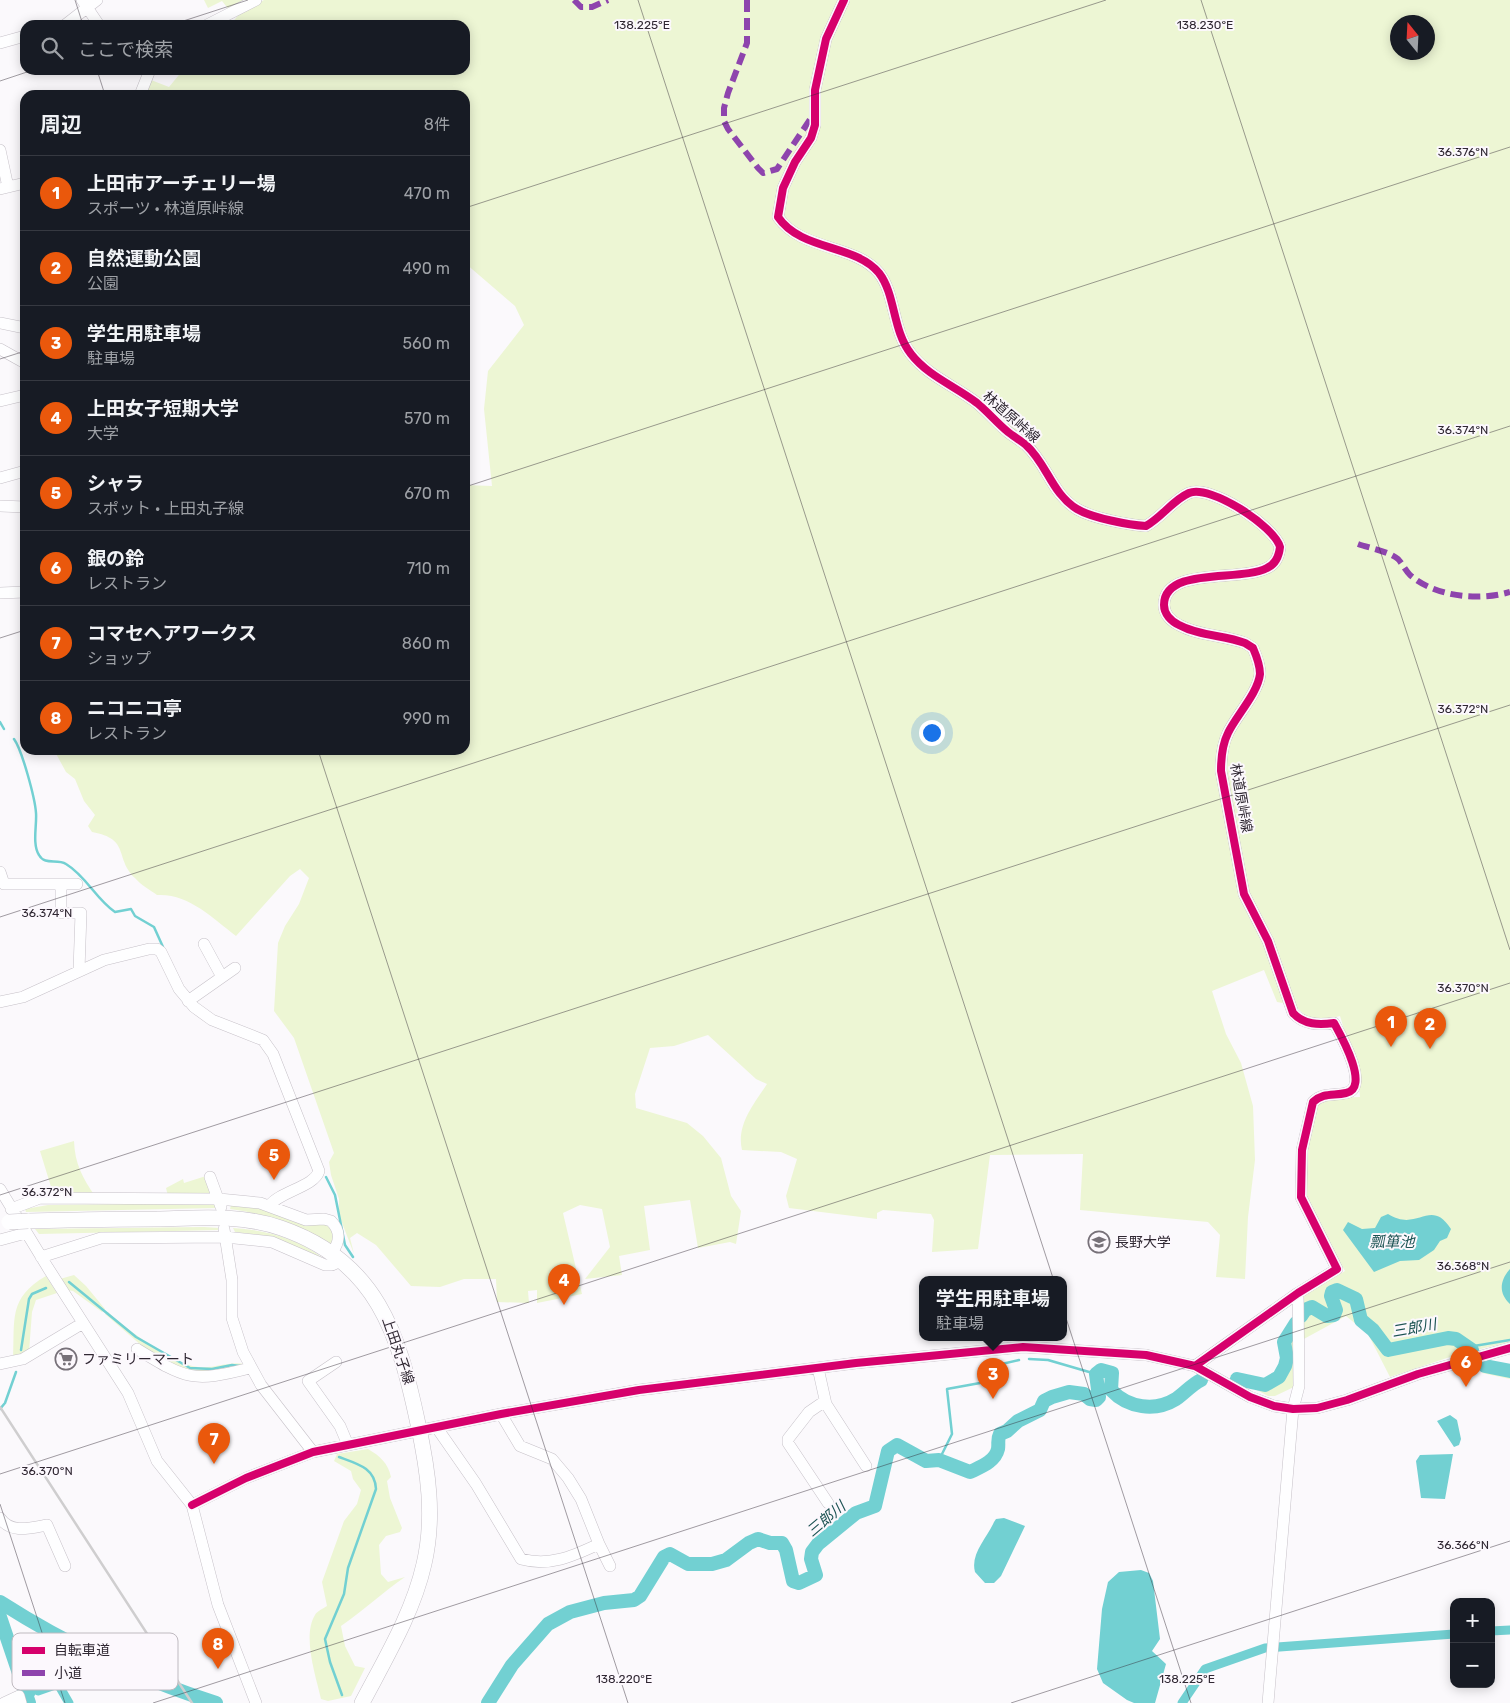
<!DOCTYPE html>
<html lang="ja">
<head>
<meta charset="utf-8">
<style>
  :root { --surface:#171b24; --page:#242831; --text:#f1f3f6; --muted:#9ea1a6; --line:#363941; --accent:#ea580c }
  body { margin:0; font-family:Rubik,"Noto Sans JP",sans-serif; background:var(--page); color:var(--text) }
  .controls { position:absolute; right:15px; bottom:15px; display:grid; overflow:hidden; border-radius:10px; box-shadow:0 2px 12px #0003 }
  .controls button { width:45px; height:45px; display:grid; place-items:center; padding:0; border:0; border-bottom:1px solid var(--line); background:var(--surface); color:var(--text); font:25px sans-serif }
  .compass { position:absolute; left:1390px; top:15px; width:45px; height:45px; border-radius:50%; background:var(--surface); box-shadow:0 2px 12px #0003; rotate:342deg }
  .you { position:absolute; left:931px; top:732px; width:18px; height:18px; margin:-12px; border:4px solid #fff; border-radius:50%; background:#1a73e8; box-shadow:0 0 0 8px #1a73e833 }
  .badge { display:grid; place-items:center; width:32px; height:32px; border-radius:50%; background:var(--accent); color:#fff; font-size:16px; font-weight:700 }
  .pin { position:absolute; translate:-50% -41px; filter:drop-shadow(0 1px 2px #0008) }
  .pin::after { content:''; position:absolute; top:26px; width:18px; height:15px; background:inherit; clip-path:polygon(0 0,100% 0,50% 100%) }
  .popup { position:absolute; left:919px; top:1276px; width:148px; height:65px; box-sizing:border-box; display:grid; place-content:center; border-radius:10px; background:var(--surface); filter:drop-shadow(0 1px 4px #0005); font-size:16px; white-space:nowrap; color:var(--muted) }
  .popup b { font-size:19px; color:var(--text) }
  .popup::after { content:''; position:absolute; left:50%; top:100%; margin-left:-10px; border:10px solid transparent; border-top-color:var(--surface) }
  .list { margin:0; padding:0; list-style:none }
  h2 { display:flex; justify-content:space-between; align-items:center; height:65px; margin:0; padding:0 20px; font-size:21px }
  h2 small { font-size:16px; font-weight:400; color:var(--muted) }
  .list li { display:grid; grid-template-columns:32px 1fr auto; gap:15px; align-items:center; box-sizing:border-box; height:75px; padding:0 20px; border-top:1px solid var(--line) }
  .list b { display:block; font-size:19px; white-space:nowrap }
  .list p { margin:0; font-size:16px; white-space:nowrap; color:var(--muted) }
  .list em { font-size:16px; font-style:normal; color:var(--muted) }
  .icon { flex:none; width:28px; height:28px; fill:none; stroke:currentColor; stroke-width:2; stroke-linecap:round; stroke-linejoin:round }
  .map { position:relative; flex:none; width:1510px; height:1703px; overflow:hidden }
  .search { position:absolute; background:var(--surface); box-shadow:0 2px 12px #0003; left:20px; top:20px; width:450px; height:55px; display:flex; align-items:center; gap:12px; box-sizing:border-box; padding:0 18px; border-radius:15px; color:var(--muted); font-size:19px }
  .panel { position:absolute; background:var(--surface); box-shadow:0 2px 12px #0003; left:20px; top:90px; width:450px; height:665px; border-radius:15px }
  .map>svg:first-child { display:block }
  .green { fill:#edf6d4; fill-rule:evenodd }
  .water { fill:#72d0d2 }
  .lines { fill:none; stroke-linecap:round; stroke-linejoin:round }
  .stream { stroke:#72d0d2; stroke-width:2.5 }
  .canal { stroke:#72d0d2; stroke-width:9 }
  .river { stroke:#72d0d2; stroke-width:14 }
  .minor-casing { stroke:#c6c1c8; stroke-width:12 }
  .major-casing { stroke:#c6c1c8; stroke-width:16 }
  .minor { stroke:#fefeff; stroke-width:11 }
  .major { stroke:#fefeff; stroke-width:15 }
  .rail { stroke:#cfcecf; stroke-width:2.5 }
  .major-bridge-casing { stroke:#c6c1c8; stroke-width:16; stroke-linecap:butt }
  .major-bridge { stroke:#fefeff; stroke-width:15 }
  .quiet { stroke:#8e44ad; stroke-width:6; stroke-dasharray:12 6; stroke-linecap:butt }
  .cycleway-casing { stroke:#fcf8fd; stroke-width:11 }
  .cycleway { stroke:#d6006c; stroke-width:8 }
  .ticks { fill:none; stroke:#302833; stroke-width:1; stroke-opacity:0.45 }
  .labels { text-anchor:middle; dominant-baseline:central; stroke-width:4; stroke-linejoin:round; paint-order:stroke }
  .street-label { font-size:14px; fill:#302833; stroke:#fcf8fd }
  .poi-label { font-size:14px; fill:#302833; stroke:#fcf8fd; text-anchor:start }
  .water-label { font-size:15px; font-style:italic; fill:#1c5353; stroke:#fcf8fd }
  .key { fill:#fcf8fd; stroke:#bfbac0; stroke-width:1 }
  .key-label { font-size:14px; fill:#302833 }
  .ticks-label { font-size:12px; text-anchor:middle; fill:#302833; stroke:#fcf8fd; stroke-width:4; stroke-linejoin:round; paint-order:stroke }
</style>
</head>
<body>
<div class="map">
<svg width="1510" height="1703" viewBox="0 0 1510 1703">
  <rect width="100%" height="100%" fill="#fbf9fc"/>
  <path class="green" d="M204,0h48l-22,11 -8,-10 -14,7z
    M264,0h1246v1342l-51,12 -69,23 -22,-43 -22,-18 -44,24 -1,-43 44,-26c-10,-18 -38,-56 -41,-75 -4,-30 5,-62 12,-92l10,-6 34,-1 -2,-21 -18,-60 -18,5 -13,-2 -15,-14 -17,-3 -13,-32 -52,21 14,43 15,29 12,43 2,54 -7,57 -3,62 -29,-2 4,-42 -12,-13 -128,-12 3,-56 -93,1 -12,94 -46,3 2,-32 -3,-6 -48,-4 -6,3v6l-88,-11 -3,-12 11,-37 -16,-7 -39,-2c-6,-25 12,-46 25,-66l-11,-5 -48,-44 -34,11 -24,2 -15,46 1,14 51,15 16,13 18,22 10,38 10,15 -5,33 -6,-2 -32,6 -8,-48 -46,6 6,44 -31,6 3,19 -37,4 25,-32 -8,-38 -22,-4 -17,8 19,81 -45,9v-13l-9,1 1,12 -32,-1 -1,-23h-32l-24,8 -29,-1 -35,-41 -19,-12 -7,5 4,16 -15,-39v-16l-8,-24 -2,-13 5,-9 -40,-115 -20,-27 4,-68 7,-17 14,-22 10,-26 -9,-9 -10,7 -54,60c-23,-18 -48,-43 -79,-41 -7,-5 -16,-10 -22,-17 -21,-20 -4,-39 -43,-46l-4,-6 7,-11 -11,-14 -9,-22 -9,-7 -12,-22h411v-265l27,1 -8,-77 4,-38 36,-46 -9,-19 -50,-43v-168h-321l7,-15 18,7 14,-17h282v-45h-235l11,-13zM1398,22h30v30h-30z
    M74,1141c1,23 8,36 21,55l-58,-1 15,-5 -12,-39z
    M206,1176l7,15 -3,4 -42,1 -2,-8 17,-9 1,4z
    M214,1203l2,5 -190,4 -1,-3 23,-4z
    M231,1205h18l77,19 8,9 -1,12c-33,-20 -66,-31 -103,-36z
    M204,1227l15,1v2l-180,4 -4,-5z
    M233,1228c32,2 65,10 91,31l-64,-24 -25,-3z
    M74,1275l12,11 19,23 -3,3 -29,-21 -6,-1 -7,-11z
    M46,1276l11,17 -21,7 -4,12 -3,40 -16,7c2,-40 -5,-61 33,-83z
    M108,1312c18,17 66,53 90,55 16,2 30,-6 47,-3v3l-56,8 -47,-29 -37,-32z
    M1295,1318l1,68 -21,10h-7l-39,-21 42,5 12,-13 -4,-24z
    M1489,1365l21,3v11l-28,-6z
    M368,1449c12,7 20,14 23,28l-4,4 3,17 12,30 -2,4 -14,4 -7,9 2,29 7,8 17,-5c-22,15 -41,33 -64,49l4,20 10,20 10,2 -14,28 -23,5 -7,-2c-5,-22 -19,-63 -6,-84 2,-4 9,-7 12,-9l-5,-24 22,-61 13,-17 4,-14 -8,-11 -2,-8 -17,-10 3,-7z"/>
  <path class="water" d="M1388,1214c30,19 42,-17 63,15l-4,9 -7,3 -6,9 -15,10 -19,1 -26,11 -31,-42 5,-8 14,7 13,-1 6,-11z
    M1510,1269v35c-12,-11 -10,-24 0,-35z
    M1450,1415l7,5 4,19 -2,6 -5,2 -17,-26z
    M1453,1454l-8,45 -24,-1 -5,-37 4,-6z
    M1004,1518l21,8 -24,50 -7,7h-9l-10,-11c-5,-18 12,-34 19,-50l2,-3z
    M1141,1570l8,3 4,8 7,58 -8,12 14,13 -11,39h-21l-7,-3 -24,-17 -6,-14 5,-60 6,-27 11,-10z"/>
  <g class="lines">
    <path class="stream" d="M0,722l4,7
      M14,739c8,11 21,59 22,74 1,12 -4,31 3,42 6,11 18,3 27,9 20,12 30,35 49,48l16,-3 4,7 19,11 9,20
      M326,1177l9,18 10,50 8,12
      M69,1282l67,55 54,31 22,1 20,-4 8,1
      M1468,1347l42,-7
      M21,1350l8,-51 3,-5 14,-6
      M1029,1359l19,1 48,14
      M0,1409l5,-6 11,-31
      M339,1457c19,7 36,11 37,32l-28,79 -4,26 -19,45 5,23 12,33
      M939,1460l13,-26 -5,-45 33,-6 8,-4 5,-13 26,-6"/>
    <path class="canal" d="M1491,1631l19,-1
      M38,1691l20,-7 11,19
      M25,1695l6,-2
      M1182,1703l23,-34 60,-21 189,-14"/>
    <path class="river" d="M1301,1316l4,-6 7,-3 15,9 7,-1 2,-5 -5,-14 1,-4 5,-2 19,9 5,21 12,10 15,20 60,-12 8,1 16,11
      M1485,1366l25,5
      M1237,1379l28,6 14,-8 6,-11 2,-8 -3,-16 12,-19
      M0,1602c67,43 140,77 216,101
      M0,1617l29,86
      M488,1703l24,-38 36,-41 22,-12 34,-9 30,-3 6,-4 24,-39 6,-3 18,10h24l14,-4 23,-17 9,-4 12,4h12l4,7 7,31 6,2 17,-8 -5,-16 1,-7 6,-8 38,-31 19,-7 13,-55 9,-6 29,16 13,-1 31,12c10,-5 25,-10 28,-23 1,-6 -1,-9 2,-15l7,-3 11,-10 22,-11 4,-9 8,-4 17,-5 15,2 6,5 6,1 3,-3 -3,-23 5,-4 11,3 -1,17c17,18 44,22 65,9 9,-6 15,-14 25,-19"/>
    <g class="minor-casing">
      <path id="minor" d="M82,0l17,25
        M844,0l-18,39 -11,51v35l-4,13 -16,24 -12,26 -5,29c23,34 77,27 101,56 17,22 13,57 32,81 17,22 44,32 66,49 11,9 20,20 31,29 5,4 12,8 18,13 21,19 26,49 51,64 15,9 52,16 69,17 16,-9 27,-26 43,-33 21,-9 85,33 91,54 -1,9 -4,17 -13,21 -26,14 -103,-2 -103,37 0,9 7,16 15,20 20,11 45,10 66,18l8,5c3,7 7,18 7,26 -2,19 -24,42 -32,59 -6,12 -7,25 -7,38l23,123 24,47 25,72c11,12 26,12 41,10 6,11 37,65 12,70 -13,3 -22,-1 -33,9l-11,48 -1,47 36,72 -39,24 -103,73
        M65,25l32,-25
        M207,25l49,-25
        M0,43l25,-7
        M140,95l10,-25
        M0,150l8,37
        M0,189l25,-6
        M0,323l25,5
        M0,349l25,14
        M0,401l25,-6
        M0,478l25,-7
        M0,506l25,1
        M0,593l25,-1
        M0,872l4,12h73
        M61,884v29h20l-2,57
        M204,944l18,33
        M188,1001l47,-33
        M0,1002l23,-5 81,-37 45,-11h8l4,3 18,37 15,18 18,13 51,20 10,14 46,117c-5,16 -38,20 -49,34
        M210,1177l11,30
        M0,1189l48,79 80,125 29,68 35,44 26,100 38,98
        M11,1209l29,-11 179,1 41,4 46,17 18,-1 7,2c10,10 9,22 0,32
        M224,1229l8,51v38l11,34 18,33 52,67
        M0,1240l26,-7
        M41,1257l60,-19 124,-1 47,5 53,23h7l9,-4
        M137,1349c49,30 55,34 113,19
        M336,1362l-28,19 32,45 8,19
        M0,1364l23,-5 60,-36
        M818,1368l8,36 40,62
        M825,1401l-16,11 -21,27v4l40,60
        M437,1428l39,56 45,75c29,8 52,-3 78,-15l-18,-45 -13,-21 -16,-19 -32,-13 -19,-32
        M192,1505l54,-27 67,-26 188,-38 138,-24 217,-27 167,-16 123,8 49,11 55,31 24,9 19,3 24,-1 30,-8 71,-26 92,-26
        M0,1518c11,16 30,10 47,7l18,41
        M599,1544l11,22
        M4,1703l15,-7 2,7
        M1268,1703l25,-294 6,-23 -1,-93"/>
    </g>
    <g class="major-casing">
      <path id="major" d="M28,1221c43,-1 86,-2 129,-2 41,-1 84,-5 124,9 96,33 118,106 137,196 10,46 17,93 6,140 -11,49 -39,95 -62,139"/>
    </g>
    <use href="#minor" class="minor"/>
    <use href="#major" class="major"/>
    <path class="rail" d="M0,1407l192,296"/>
    <g class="major-bridge-casing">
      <path id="major-bridge" d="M9,1222l19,-1"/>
    </g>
    <use href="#major-bridge" class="major-bridge"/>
    <path class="quiet" d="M574,0l7,7h11l16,-7
      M747,0v43l-19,50 -4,15v13l4,8 30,39 5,5 14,-4 36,-54
      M1358,544c11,4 30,7 40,15 4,4 7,11 12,16 25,22 69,26 100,17"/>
    <g class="cycleway-casing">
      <path id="cycleway" d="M844,0l-18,39 -11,51v35l-4,13 -16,24 -12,26 -5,29c23,34 77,27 101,56 17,22 13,57 32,81 17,22 44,32 66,49 11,9 20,20 31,29 5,4 12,8 18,13 21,19 26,49 51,64 15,9 52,16 69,17 16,-9 27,-26 43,-33 21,-9 85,33 91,54 -1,9 -4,17 -13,21 -26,14 -103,-2 -103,37 0,9 7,16 15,20 20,11 45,10 66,18l8,5c3,7 7,18 7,26 -2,19 -24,42 -32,59 -6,12 -7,25 -7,38l23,123 24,47 25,72c11,12 26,12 41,10 6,11 37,65 12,70 -13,3 -22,-1 -33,9l-11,48 -1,47 36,72 -39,24 -103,73
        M192,1505l54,-27 67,-26 188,-38 138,-24 217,-27 167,-16 123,8 49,11 55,31 24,9 19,3 24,-1 30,-8 71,-26 92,-26"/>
    </g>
    <use href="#cycleway" class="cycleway"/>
  </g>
  <path class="ticks" d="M75,0l8,25M638,0l553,1703M1201,0l309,950M171,25l77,-25M97,70l8,25M0,81l33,-11M465,208l641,-208M0,359l25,-8M465,487l1045,-340M0,638l25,-8M318,750l310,953M0,917l1510,-491M0,1195l1510,-490M0,1474l1510,-491M0,1504l65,199M153,1703l1357,-441M1011,1703l499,-162"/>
  <defs>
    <g id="university-ring" transform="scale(1.125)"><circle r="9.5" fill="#fcf8fd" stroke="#777179" stroke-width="1.5"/><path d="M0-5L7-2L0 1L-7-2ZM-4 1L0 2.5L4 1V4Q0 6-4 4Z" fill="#777179"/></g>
    <g id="supermarket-ring" transform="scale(1.125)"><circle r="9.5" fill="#fcf8fd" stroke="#777179" stroke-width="1.5"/><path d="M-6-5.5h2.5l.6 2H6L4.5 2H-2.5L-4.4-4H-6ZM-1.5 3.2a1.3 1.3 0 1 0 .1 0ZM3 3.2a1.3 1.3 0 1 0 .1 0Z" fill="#777179"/></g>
  </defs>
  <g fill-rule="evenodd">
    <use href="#university-ring" x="1099" y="1242"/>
    <use href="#supermarket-ring" x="66" y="1359"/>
  </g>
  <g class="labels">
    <g class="street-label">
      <text transform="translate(1011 417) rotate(41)">林道原峠線</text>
      <text transform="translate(1241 798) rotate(80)">林道原峠線</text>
      <text transform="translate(398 1351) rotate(71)">上田丸子線</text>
    </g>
    <g class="poi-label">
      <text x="1115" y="1242">長野大学</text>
      <text x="82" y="1359">ファミリーマート</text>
    </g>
    <g class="water-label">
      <text x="1392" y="1242">瓢箪池</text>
      <text transform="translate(1414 1328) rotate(-10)">三郎川</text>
      <text transform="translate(826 1519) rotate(-40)">三郎川</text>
    </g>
  </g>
  <rect x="12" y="1633" width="166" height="57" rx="8" class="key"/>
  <rect x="22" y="1647" width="23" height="7" fill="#d6006c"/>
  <rect x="22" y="1670" width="23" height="6" fill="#8e44ad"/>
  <g class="key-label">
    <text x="54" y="1655">自転車道</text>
    <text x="54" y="1678">小道</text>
  </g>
  <g class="ticks-label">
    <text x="642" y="29">138.225°E</text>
    <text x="1205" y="29">138.230°E</text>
    <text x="1463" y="156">36.376°N</text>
    <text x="1463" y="434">36.374°N</text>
    <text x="1463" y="713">36.372°N</text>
    <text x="47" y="917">36.374°N</text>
    <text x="1463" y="992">36.370°N</text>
    <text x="47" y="1196">36.372°N</text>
    <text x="1463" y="1270">36.368°N</text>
    <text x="47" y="1475">36.370°N</text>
    <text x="1463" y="1549">36.366°N</text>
    <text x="624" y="1683">138.220°E</text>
    <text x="1187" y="1683">138.225°E</text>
  </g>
</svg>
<div class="controls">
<button>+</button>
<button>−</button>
</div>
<svg class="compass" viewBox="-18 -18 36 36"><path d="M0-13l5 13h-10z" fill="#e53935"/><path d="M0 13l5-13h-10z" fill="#9ea1a6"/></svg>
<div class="you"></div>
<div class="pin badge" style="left:1391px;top:1047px">1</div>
<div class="pin badge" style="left:1430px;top:1049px">2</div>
<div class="pin badge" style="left:993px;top:1399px">3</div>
<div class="popup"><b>学生用駐車場</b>駐車場</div>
<div class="pin badge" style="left:564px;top:1305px">4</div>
<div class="pin badge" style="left:274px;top:1180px">5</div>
<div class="pin badge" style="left:1466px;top:1387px">6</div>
<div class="pin badge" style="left:214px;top:1464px">7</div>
<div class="pin badge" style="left:218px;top:1669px">8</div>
<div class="search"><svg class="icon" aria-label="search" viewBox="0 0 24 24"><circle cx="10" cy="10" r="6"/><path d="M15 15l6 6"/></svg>ここで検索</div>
<section class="panel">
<h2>周辺<small>8件</small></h2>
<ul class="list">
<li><span class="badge">1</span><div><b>上田市アーチェリー場</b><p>スポーツ · 林道原峠線</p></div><em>470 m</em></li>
<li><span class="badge">2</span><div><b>自然運動公園</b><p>公園</p></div><em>490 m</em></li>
<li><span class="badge">3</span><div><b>学生用駐車場</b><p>駐車場</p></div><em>560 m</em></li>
<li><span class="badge">4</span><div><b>上田女子短期大学</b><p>大学</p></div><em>570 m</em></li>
<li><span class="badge">5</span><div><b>シャラ</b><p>スポット · 上田丸子線</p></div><em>670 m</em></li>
<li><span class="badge">6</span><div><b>銀の鈴</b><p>レストラン</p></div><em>710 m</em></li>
<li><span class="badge">7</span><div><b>コマセヘアワークス</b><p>ショップ</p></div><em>860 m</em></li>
<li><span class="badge">8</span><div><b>ニコニコ亭</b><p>レストラン</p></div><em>990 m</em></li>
</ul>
</section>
</div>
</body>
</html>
